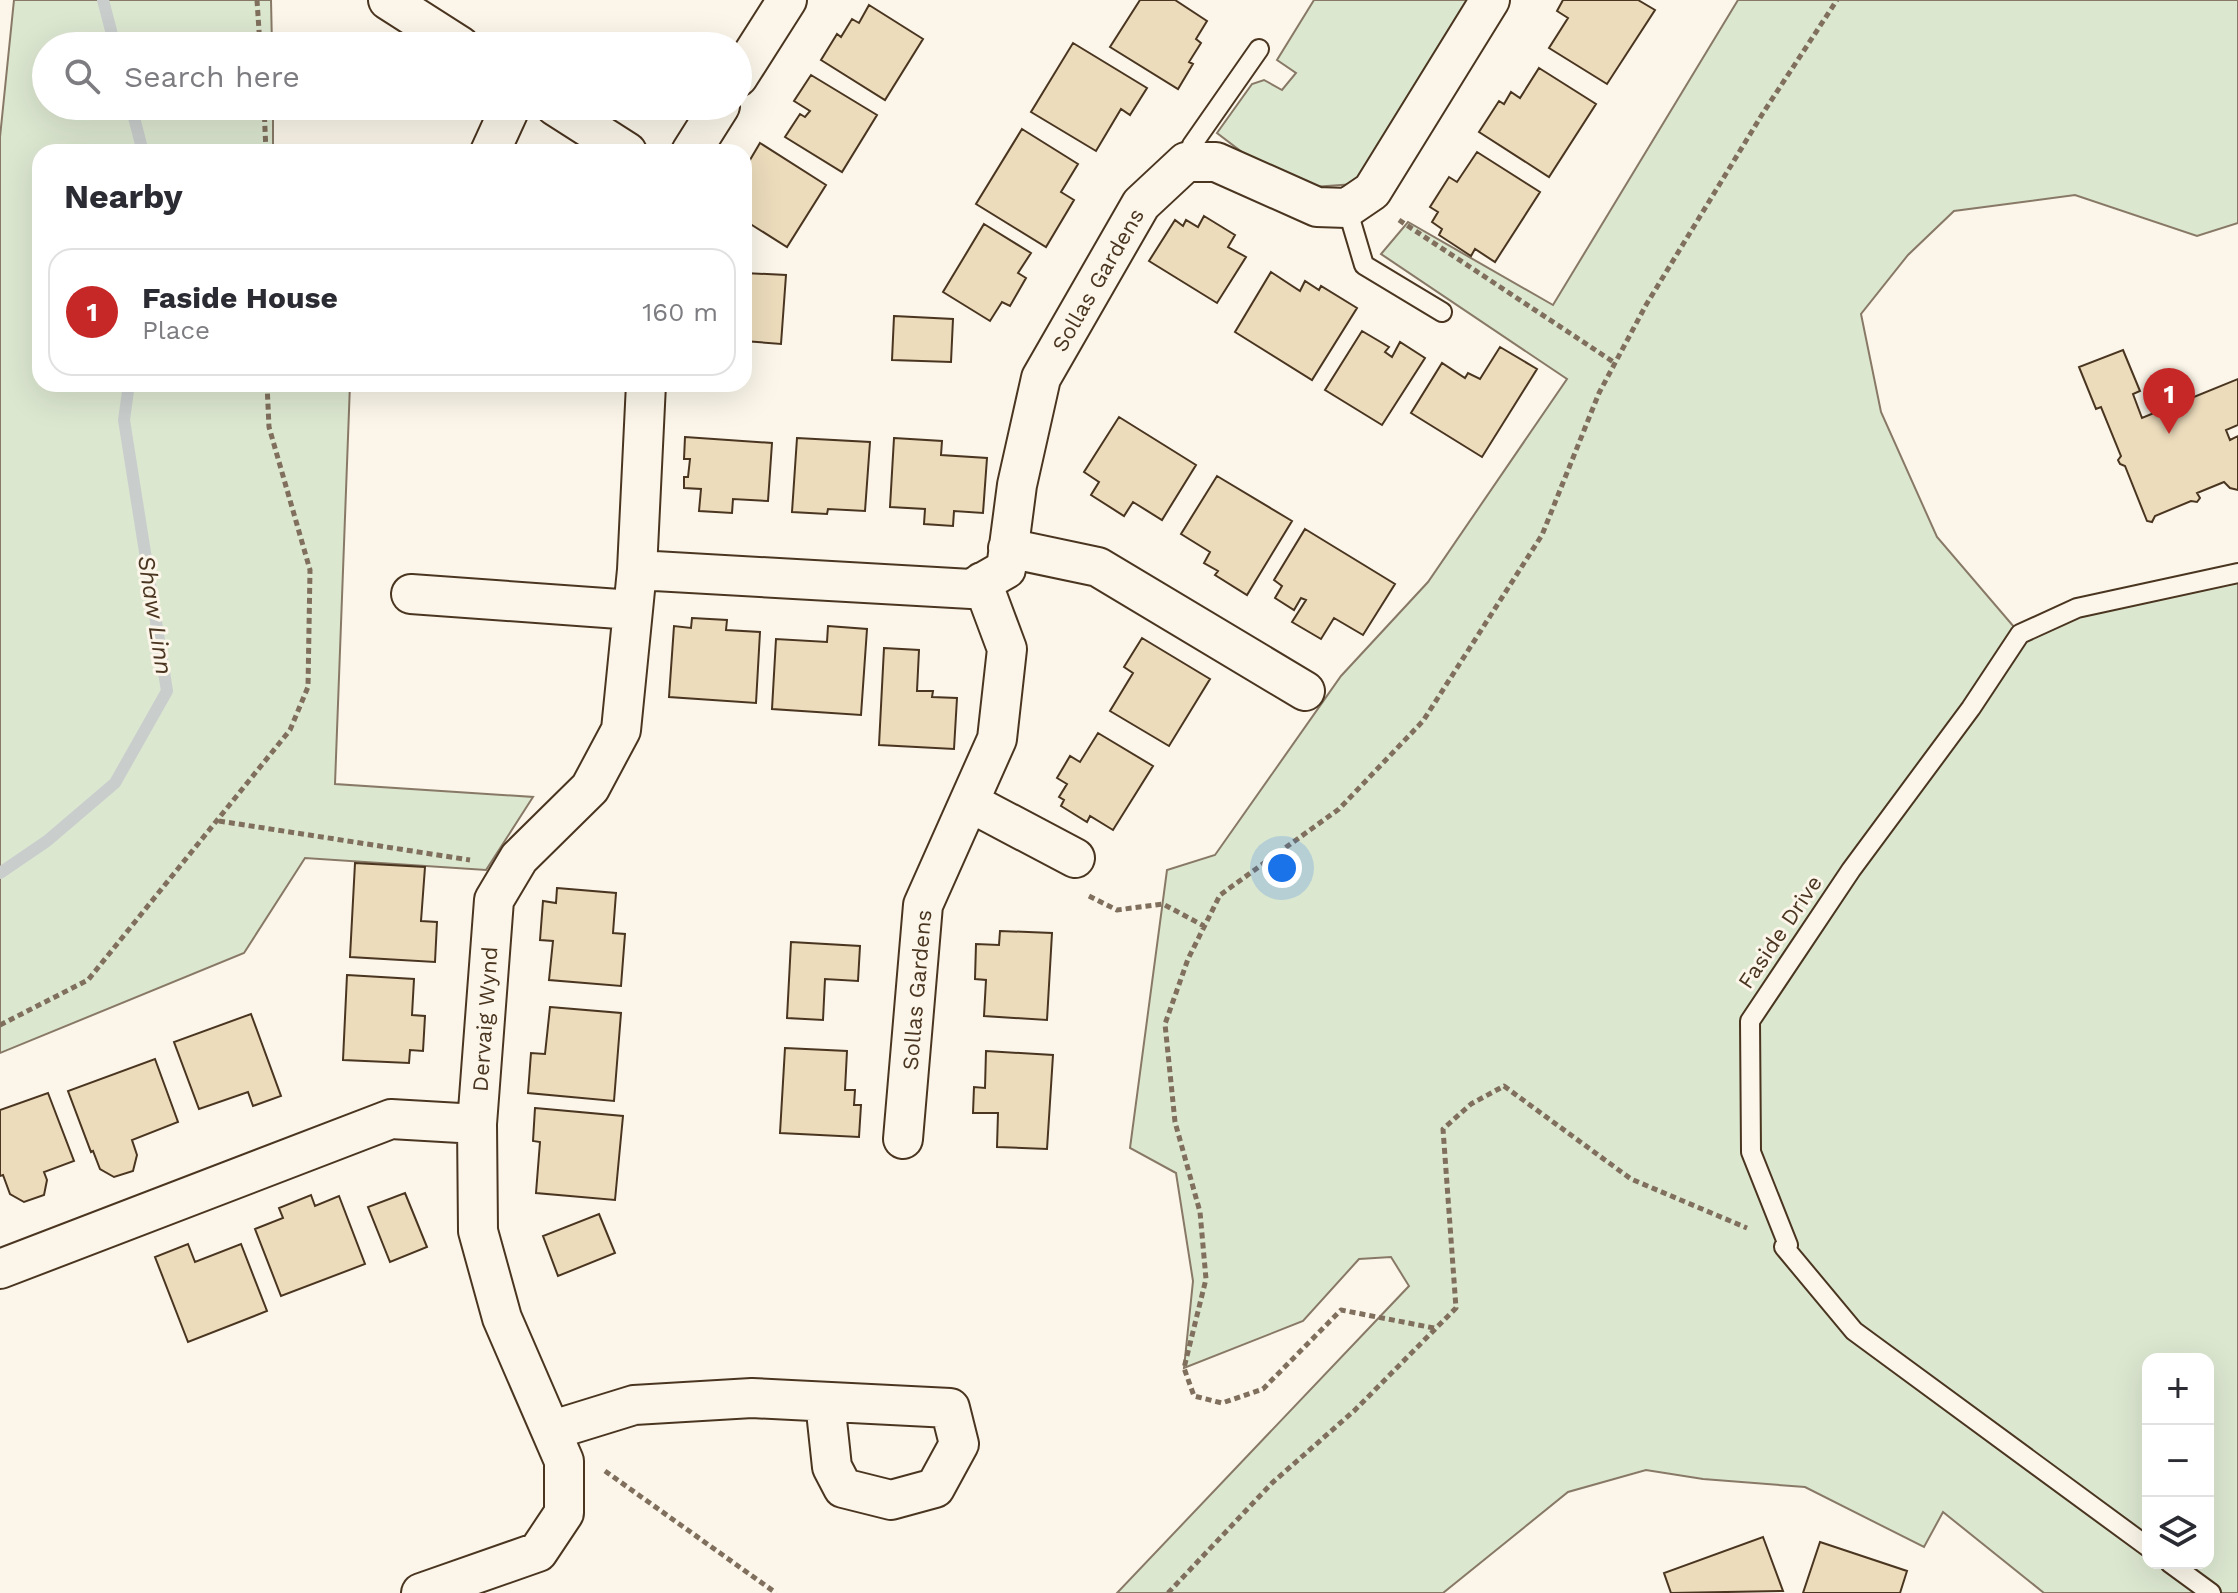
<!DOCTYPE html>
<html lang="en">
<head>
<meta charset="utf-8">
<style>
  :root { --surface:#fff; --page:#f7f7f7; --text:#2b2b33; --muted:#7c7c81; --line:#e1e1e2; --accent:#c62828 }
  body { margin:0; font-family:"Work Sans",sans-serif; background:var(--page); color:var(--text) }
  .controls { position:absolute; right:24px; bottom:24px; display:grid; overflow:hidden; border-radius:16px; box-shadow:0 8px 32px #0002 }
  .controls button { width:72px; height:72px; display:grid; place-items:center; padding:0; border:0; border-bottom:2px solid var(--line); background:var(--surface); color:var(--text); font:40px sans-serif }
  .you { position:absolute; left:1282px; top:868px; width:28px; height:28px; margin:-20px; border:6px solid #fff; border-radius:50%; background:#1a73e8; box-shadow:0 0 0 12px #1a73e833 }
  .badge { display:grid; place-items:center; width:52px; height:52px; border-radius:50%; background:var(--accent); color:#fff; font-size:26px; font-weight:700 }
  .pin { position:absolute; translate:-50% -66px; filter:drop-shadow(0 2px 4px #0008) }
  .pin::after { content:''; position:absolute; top:42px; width:28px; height:24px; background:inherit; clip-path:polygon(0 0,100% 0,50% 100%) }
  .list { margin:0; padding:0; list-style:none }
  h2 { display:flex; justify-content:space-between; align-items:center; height:104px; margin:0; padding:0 32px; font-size:34px }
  h2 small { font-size:26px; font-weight:400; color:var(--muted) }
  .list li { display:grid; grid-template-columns:52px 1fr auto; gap:24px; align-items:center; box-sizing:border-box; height:128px; margin:0 16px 16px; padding:0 16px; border:2px solid var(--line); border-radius:24px }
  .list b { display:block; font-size:30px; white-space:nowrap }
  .list p { margin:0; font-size:26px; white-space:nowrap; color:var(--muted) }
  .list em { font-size:26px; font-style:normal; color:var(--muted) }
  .icon { flex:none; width:44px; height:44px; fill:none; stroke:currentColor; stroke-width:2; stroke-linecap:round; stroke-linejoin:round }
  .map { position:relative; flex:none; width:2238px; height:1593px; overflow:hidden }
  .search { position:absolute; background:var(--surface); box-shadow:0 8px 32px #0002; left:32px; top:32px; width:720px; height:88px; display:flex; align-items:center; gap:20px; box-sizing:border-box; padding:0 28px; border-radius:44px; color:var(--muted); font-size:30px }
  .panel { position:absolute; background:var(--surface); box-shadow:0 8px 32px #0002; left:32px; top:144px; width:720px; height:248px; border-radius:24px }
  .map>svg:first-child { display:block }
  .green { fill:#dce7d0; stroke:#887966; stroke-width:2; fill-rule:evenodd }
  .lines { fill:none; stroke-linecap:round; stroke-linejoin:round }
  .stream { stroke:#c9cecd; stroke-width:12 }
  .building { fill:#ecdcbc; stroke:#4a3520; stroke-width:2 }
  .service-casing { stroke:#4a3520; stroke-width:22 }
  .minor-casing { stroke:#4a3520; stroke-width:42 }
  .path { stroke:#7f6f5c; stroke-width:5; stroke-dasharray:6 4; stroke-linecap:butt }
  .service { stroke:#fbf6e9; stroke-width:18 }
  .minor { stroke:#fbf6e9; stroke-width:38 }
  .labels { text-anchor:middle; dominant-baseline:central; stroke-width:6; stroke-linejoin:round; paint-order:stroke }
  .street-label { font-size:22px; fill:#4a3520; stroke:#fbf6e9 }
  .water-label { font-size:24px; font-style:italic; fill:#4a3520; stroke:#fbf6e9 }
</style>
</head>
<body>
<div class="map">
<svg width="2238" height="1593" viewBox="0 0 2238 1593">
  <rect width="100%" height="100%" fill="#fbf6e9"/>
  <path class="green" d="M14,0h257l1,46h-226v60h227v46h-233v232h310l-15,400 198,13 -47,73 -181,-12 -61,95 -244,100v-916z
    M1314,0h161l-120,184 -42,3 -54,-22 -42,-32 35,-49 12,-4 18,10 14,-17 -19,-13z
    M1738,0h500v223l-41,13 -122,-41 -121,16 -46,44 -47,59 20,98 56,125 83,97 57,-26 161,-35v1020h-194l-101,-81 -19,35 -119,-60 -102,-8 -57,-9 -78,22 -125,101h-326l292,-307 -18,-29 -32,2 -56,62 -119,47 9,-87 -17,-108 -46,-25 37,-278 48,-15 126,-179 87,-94 139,-203 -186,-125 27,-32 145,83zM2148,1359h60v204h-60z"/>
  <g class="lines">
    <path class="stream" d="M103,0l12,46
      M131,106l12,46
      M0,873l47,-32 68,-58 52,-92 -43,-271 5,-36"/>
  </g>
  <path class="building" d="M1140,0h35l32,21 -11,18 5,4 -12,19 4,2 -15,25 -68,-42z
    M1563,0h75l17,10 -48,74 -58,-36 19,-30 -11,-7z
    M869,5l54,34 -38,61 -64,-40 16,-26 4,3 11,-18 7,4z
    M1073,43l74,45 -17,27 -9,-6 -25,42 -65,-39z
    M1539,68l57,36 -47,73 -70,-45 20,-31 5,3 7,-12 9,6z
    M811,75l66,40 -35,57 -57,-35 15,-23 5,3 5,-6 -16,-10z
    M1022,129l56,35 -17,28 13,8 -28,47 -70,-43z
    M760,143l66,42 -39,62 -43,-27v-43l3,-4 -3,-3z
    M1477,152l63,40 -45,70 -20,-13 -4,7 -32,-21 3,-6 -10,-7 6,-10 -8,-5 19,-30 8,5z
    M1204,216l31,19 -7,12 18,10 -29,46 -68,-42 26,-41 8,6 3,-6 12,7z
    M984,224l47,29 -13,20 8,5 -16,28 -8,-4 -12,19 -47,-29z
    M1271,272l29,19 5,-10 14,9 2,-4 36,22 -45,72 -77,-48z
    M744,273l42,2 -5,69 -37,-3z
    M894,316l59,3 -2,43 -59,-2z
    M1362,331l27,16 -4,5 7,5 8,-15 25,16 -43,67 -57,-35z
    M1500,347l37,22 -55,88 -71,-44 31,-50 23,15 3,-5 12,6z
    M2123,350l17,41 -7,3 9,24 24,-10 -1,-7 4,-7 8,-3 7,2 5,6 49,-20v46l-12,5 4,10 8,-4v54l-8,-2 -6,-6 -27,11 3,5 -3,4 -6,-1 -36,15 -3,6 -5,-1 -22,-55 -5,-2 -2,-4 3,-4 -20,-49 -5,2 -17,-42z
    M1119,417l77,48 -34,55 -29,-18 -9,14 -33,-21 8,-13 -15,-10z
    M685,437l87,6 -4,58 -35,-2 -1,14 -33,-2 2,-22 -17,-1v-11h4l2,-18h-6z
    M797,438l73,4 -5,69 -37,-2 -1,5 -35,-2z
    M894,438l48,3 -1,14 46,3 -4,55 -29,-2 -1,15 -29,-2 1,-15 -35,-2z
    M1217,476l75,45 -45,74 -32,-20 3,-4 -14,-8 6,-11 -29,-18z
    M1305,529l90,55 -32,51 -29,-17 -13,21 -29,-17 14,-22 -5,-2 -7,12 -19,-12 7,-12 -8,-6z
    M692,618l35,2 -1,10 34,2 -4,71 -87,-6 5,-71 17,2z
    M828,626l39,3 -6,86 -89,-6 4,-70 51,3z
    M1142,638l68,41 -41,67 -59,-35 23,-38 -9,-6z
    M884,648l35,2 -2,41h16l-1,6 25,1 -3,51 -75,-4z
    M1098,733l55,33 -40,64 -23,-14 -3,6 -26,-16 3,-6 -5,-3 8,-13 -10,-6 13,-22 10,6z
    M355,863l70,4 -4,54 16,1 -2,40 -85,-5z
    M557,888l59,5 -3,40 12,1 -4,52 -72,-6 4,-39 -13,-1 3,-39 13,2z
    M1000,931l52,2 -5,87 -63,-4 2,-36 -11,-1 1,-35 23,1z
    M791,942l69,4 -2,35 -33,-2 -2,41 -36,-2z
    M347,975l67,4 -2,36 13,1 -2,35 -13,-1 -1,13 -66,-3z
    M550,1007l71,6 -7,88 -86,-8 3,-40 14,1z
    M251,1014l30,82 -28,10 -5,-14 -49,17 -25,-67z
    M785,1048l62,3 -2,39h10l-1,15h7l-2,32 -79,-4z
    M986,1051l67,4 -6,94 -50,-2 1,-34h-25l1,-26 11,1z
    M155,1059l23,63 -46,18 5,15 -4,16 -19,6 -14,-8 -7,-18 -2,1 -23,-61z
    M48,1093l26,68 -30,11 3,8 -3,15 -20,7 -14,-8 -7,-19 -3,1v-66z
    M535,1108l88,8 -8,84 -79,-7 4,-51 -7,-1z
    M405,1193l22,54 -37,15 -22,-55z
    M311,1195l4,11 24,-10 26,68 -84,32 -26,-67 28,-11 -4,-10z
    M599,1214l16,39 -57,23 -15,-40z
    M188,1244l7,18 46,-18 26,67 -79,31 -33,-85z
    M1763,1537l20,54 -112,2 -7,-20z
    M1820,1542l87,29 -7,22h-97z"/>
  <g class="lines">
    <g class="service-casing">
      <path id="service" d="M1186,162l6,-17 67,-96
        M1347,208l17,57 78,47
        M2148,1547l-294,-216 -70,-84 4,-2 -37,-93 -1,-131 101,-151 120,-162 49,-74 57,-26 161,-35
        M2170,1563l41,30"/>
    </g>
    <g class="minor-casing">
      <path id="minor" d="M388,0l72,46
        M738,77l49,-77
        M555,106l72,46
        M490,152l21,-46
        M691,152l29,-46
        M1008,548l90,19 207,124
        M637,570l334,19 35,-20 11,-84 24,-107 100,-174 45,-42h30l101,45 30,1 25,-17 118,-191
        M411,594l222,16
        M969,802l106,56
        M903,1139l20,-234 74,-166 10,-90 -25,-67
        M0,1269l391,-150 86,5
        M553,1430l81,-25 118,-7 198,10 9,36 -24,44 -44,12 -48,-12 -11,-21 -7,-65
        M421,1593l117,-41 26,-39v-52l-62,-143 -24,-87 -1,-107 17,-224 25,-42 71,-70 31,-58 16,-160 9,-186"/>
    </g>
    <path class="path" d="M257,0l3,46
      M264,106l2,46
      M1399,220l216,143
      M219,821l251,39
      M1089,896l28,14 46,-6 41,22
      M0,1025l88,-45 202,-250 18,-43 2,-117 -41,-143 -2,-43
      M1434,1328l-93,-18 -78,79 -41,14 -28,-7 -10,-28 22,-89 -6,-67 -25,-90 -10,-98 23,-65 32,-64 119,-86 84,-88 119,-186 57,-142 47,-88 117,-192 74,-113
      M605,1471l171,122
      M1168,1593l104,-110 83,-73 101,-102 -13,-179 28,-25 33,-18 127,93 116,49"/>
    <use href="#service" class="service"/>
    <use href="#minor" class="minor"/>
  </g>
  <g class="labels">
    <g class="street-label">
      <text transform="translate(1098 280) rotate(-60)">Sollas Gardens</text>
      <text transform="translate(1780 932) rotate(-56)">Faside Drive</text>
      <text transform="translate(917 990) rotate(-85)">Sollas Gardens</text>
      <text transform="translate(485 1019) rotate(-86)">Dervaig Wynd</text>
    </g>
    <g class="water-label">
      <text transform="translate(155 615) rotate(81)">Shaw Linn</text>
    </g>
  </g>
</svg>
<div class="controls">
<button>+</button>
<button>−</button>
<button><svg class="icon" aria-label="layers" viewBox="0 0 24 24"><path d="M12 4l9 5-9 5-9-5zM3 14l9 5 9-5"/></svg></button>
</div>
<div class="you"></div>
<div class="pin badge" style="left:2169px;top:434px">1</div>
<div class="search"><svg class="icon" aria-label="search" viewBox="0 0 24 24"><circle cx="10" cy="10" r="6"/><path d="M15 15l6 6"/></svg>Search here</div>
<section class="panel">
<h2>Nearby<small></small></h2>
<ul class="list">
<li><span class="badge">1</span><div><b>Faside House</b><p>Place</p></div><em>160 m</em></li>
</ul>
</section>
</div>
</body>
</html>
